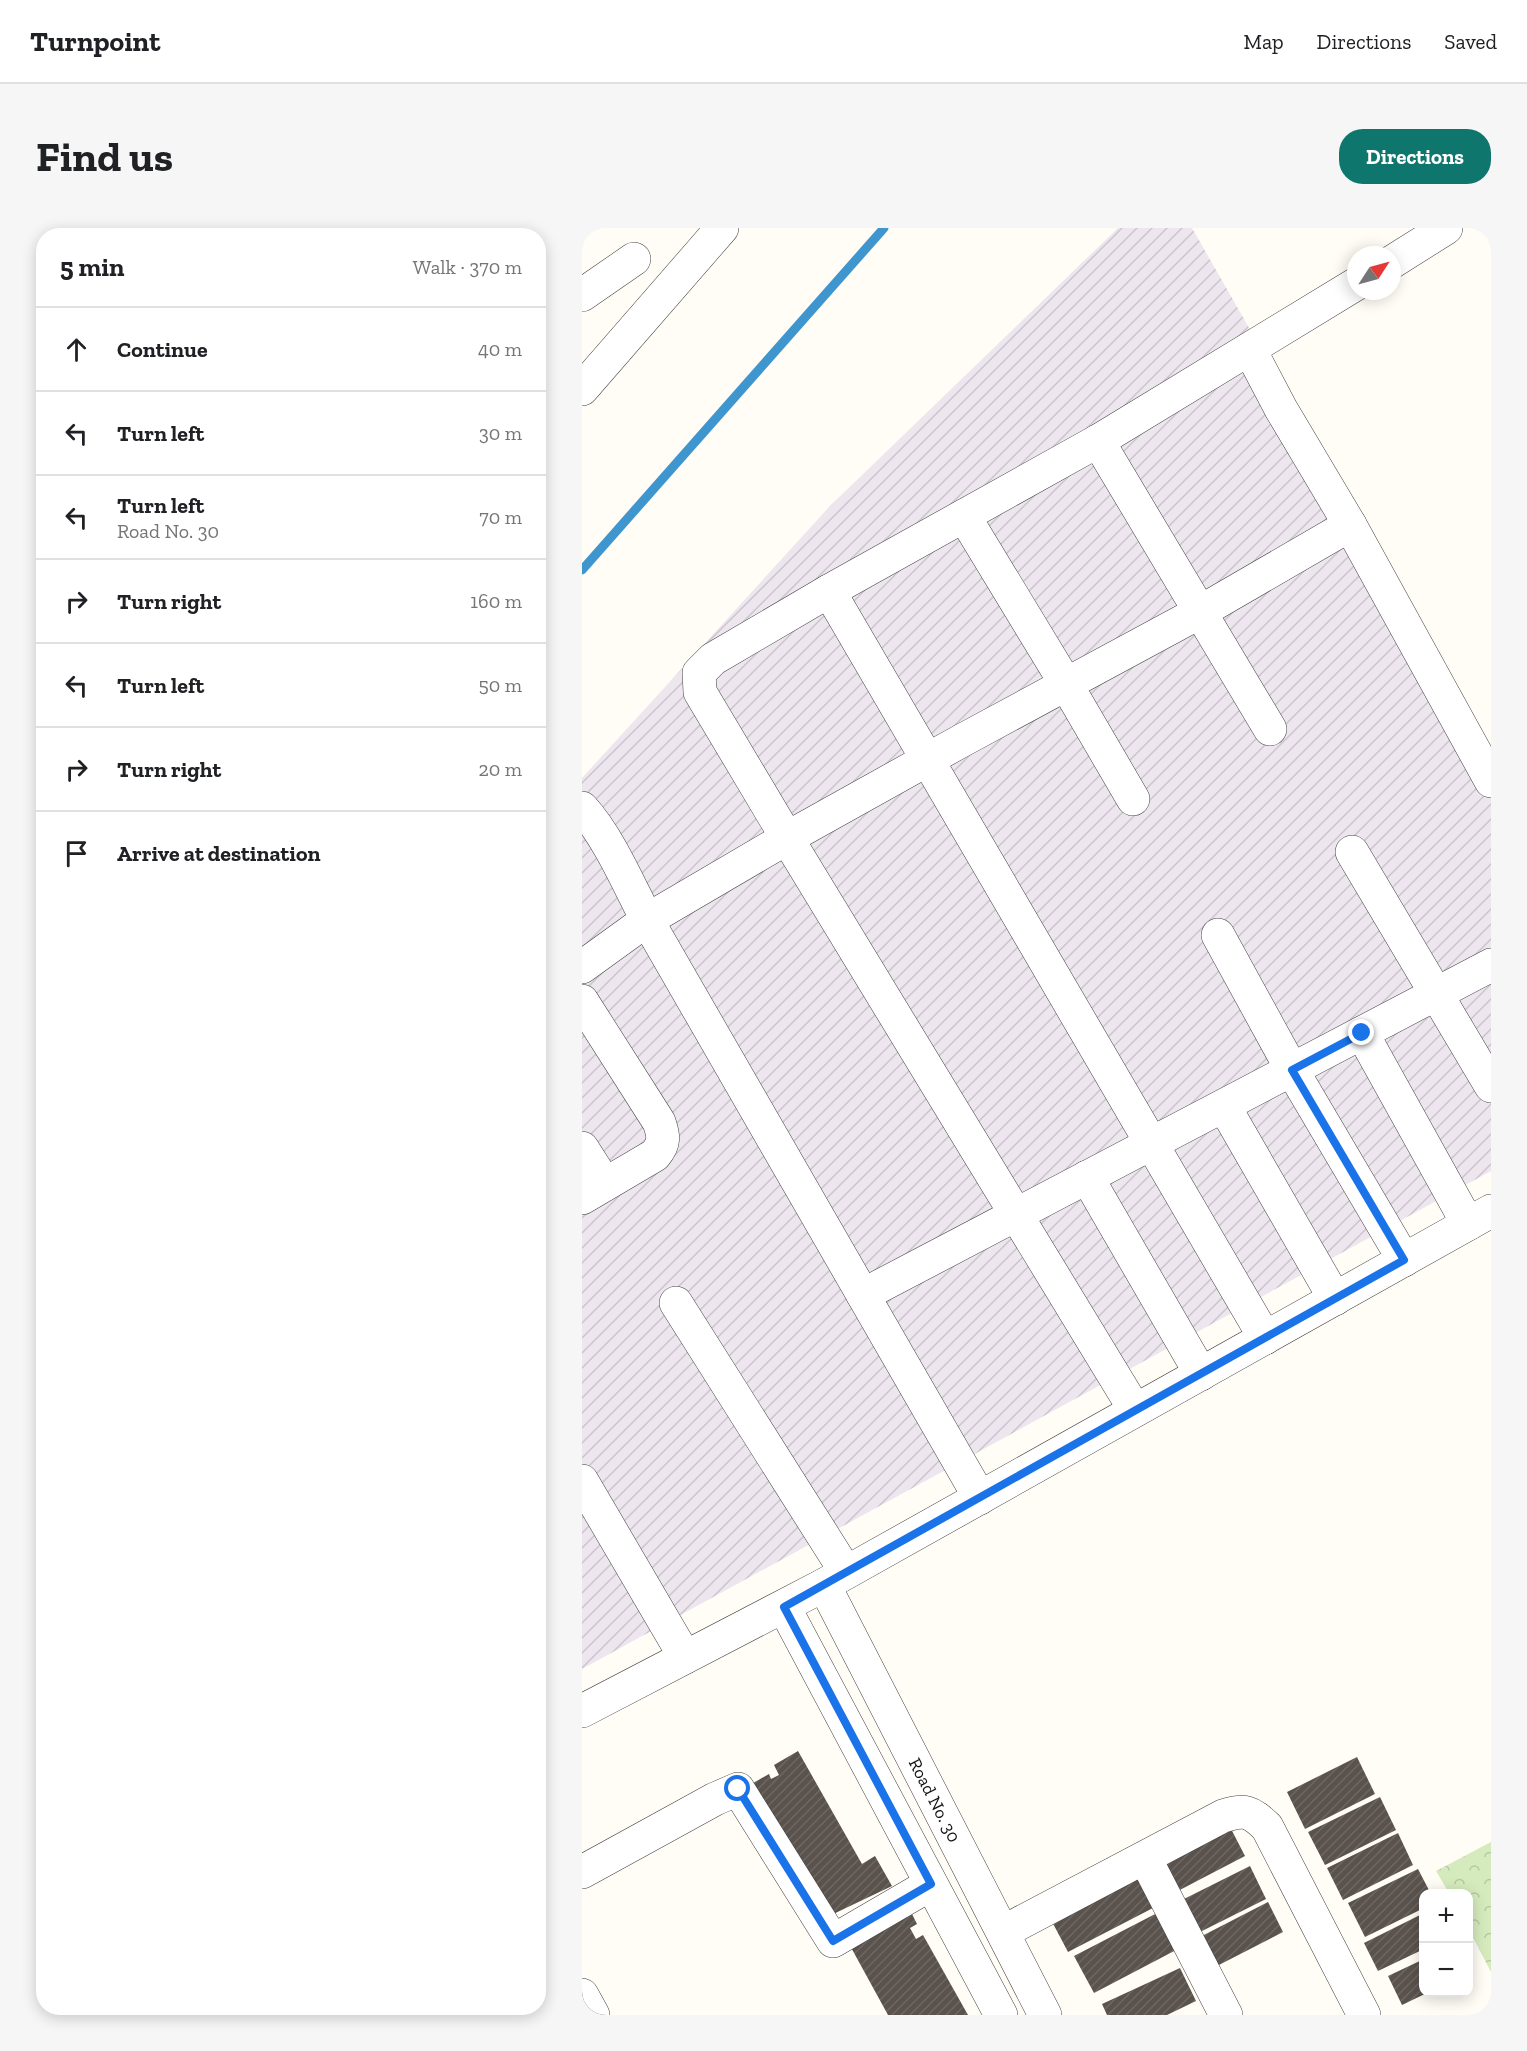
<!DOCTYPE html>
<html lang="en">
<head>
<meta charset="utf-8">
<style>
  :root { --surface:#fff; --page:#f6f6f6; --text:#202124; --muted:#757577; --line:#e0e0e0; --accent:#0f766e }
  body { margin:0; font-family:"Zilla Slab",serif; background:var(--page); color:var(--text) }
  .controls { position:absolute; right:18px; bottom:18px; display:grid; overflow:hidden; border-radius:12px; box-shadow:0 3px 15px #0003 }
  .controls button { width:54px; height:54px; display:grid; place-items:center; padding:0; border:0; border-bottom:2px solid var(--line); background:var(--surface); color:var(--text); font:30px sans-serif }
  .compass { position:absolute; left:765px; top:18px; width:54px; height:54px; border-radius:50%; background:var(--surface); box-shadow:0 3px 15px #0003; rotate:54deg }
  .stop { position:absolute; width:18px; height:18px; margin:-14px; border:4px solid #1a73e8; border-radius:50%; background:#fff }
  .stop.end { background:#1a73e8; border-color:#fff; box-shadow:0 2px 6px #0008 }
  .list { margin:0; padding:0; list-style:none }
  h2 { display:flex; justify-content:space-between; align-items:center; height:78px; margin:0; padding:0 24px; font-size:26px }
  h2 small { font-size:20px; font-weight:400; color:var(--muted) }
  .list li { display:grid; grid-template-columns:39px 1fr auto; gap:18px; align-items:center; box-sizing:border-box; height:84px; padding:0 24px; border-top:2px solid var(--line) }
  .list b { display:block; font-size:22px; white-space:nowrap }
  .list p { margin:0; font-size:20px; white-space:nowrap; color:var(--muted) }
  .list em { font-size:20px; font-style:normal; color:var(--muted) }
  .icon { flex:none; width:33px; height:33px; fill:none; stroke:currentColor; stroke-width:2; stroke-linecap:round; stroke-linejoin:round }
  .map { position:relative; flex:none; width:909px; height:1787px; overflow:hidden; border-radius:24px }
  header { display:flex; align-items:center; gap:36px; box-sizing:border-box; height:84px; padding:0 30px; background:var(--surface); border-bottom:2px solid var(--line) }
  header strong { font-size:28px }
  nav { display:flex; gap:33px; margin-inline-start:auto; font-size:21px }
  .intro { display:flex; align-items:center; justify-content:space-between; box-sizing:border-box; height:144px; padding:0 36px }
  h1 { margin:0; font-size:42px }
  .button { padding:15px 27px; border-radius:24px; background:var(--accent); color:#fff; font-size:21px; font-weight:700 }
  main { display:flex; gap:36px; padding:0 36px }
  aside { flex:1; background:var(--surface); border-radius:24px; box-shadow:0 3px 15px #0003 }
  .map>svg:first-child { display:block }
  .industrial { fill:url(#industrial-furrows) }
  .park { fill:url(#park-crowns) }
  .lines { fill:none; stroke-linecap:round; stroke-linejoin:round }
  .stream { stroke:#3f96cf; stroke-width:9 }
  .building { fill:url(#building-hatch) }
  .minor-casing { stroke:#444; stroke-width:34 }
  .minor { stroke:#fff; stroke-width:33 }
  .route { stroke:#1a73e8; stroke-width:8 }
  .labels { text-anchor:middle; dominant-baseline:central; stroke-width:6; stroke-linejoin:round; paint-order:stroke }
  .street-label { font-size:18px; fill:#111; stroke:#fff }
</style>
</head>
<body>
<header>
<strong>Turnpoint</strong>
<nav><a>Map</a><a>Directions</a><a>Saved</a></nav>
</header>
<div class="intro"><h1>Find us</h1><a class="button">Directions</a></div>
<main>
<aside>
<h2>5 min<small>Walk · 370 m</small></h2>
<ul class="list">
<li><svg class="icon" aria-label="ahead" viewBox="0 0 24 24"><path d="M12 20V5M6 11l6-6 6 6"/></svg><div><b>Continue</b></div><em>40 m</em></li>
<li><svg class="icon" aria-label="left" viewBox="0 0 24 24"><path d="M17 20v-9H6M10 6l-5 5 5 5"/></svg><div><b>Turn left</b></div><em>30 m</em></li>
<li><svg class="icon" aria-label="left" viewBox="0 0 24 24"><path d="M17 20v-9H6M10 6l-5 5 5 5"/></svg><div><b>Turn left</b><p>Road No. 30</p></div><em>70 m</em></li>
<li><svg class="icon" aria-label="right" viewBox="0 0 24 24"><path d="M7 20v-9h11M14 6l5 5-5 5"/></svg><div><b>Turn right</b></div><em>160 m</em></li>
<li><svg class="icon" aria-label="left" viewBox="0 0 24 24"><path d="M17 20v-9H6M10 6l-5 5 5 5"/></svg><div><b>Turn left</b></div><em>50 m</em></li>
<li><svg class="icon" aria-label="right" viewBox="0 0 24 24"><path d="M7 20v-9h11M14 6l5 5-5 5"/></svg><div><b>Turn right</b></div><em>20 m</em></li>
<li><svg class="icon" aria-label="arrive" viewBox="0 0 24 24"><path d="M6 21V4h12l-3 4 3 4H6"/></svg><div><b>Arrive at destination</b></div></li>
</ul>
</aside>
<div class="map">
<svg width="909" height="1787" viewBox="0 0 909 1787">
  <defs>
    <pattern id="industrial-furrows" width="10" height="10" patternUnits="userSpaceOnUse" patternTransform="scale(1.5)"><rect width="10" height="10" fill="#eee6ef"/><path d="M-1 1l2-2M0 10L10 0M9 11l2-2" fill="none" stroke="#cbc4cc"/></pattern>
    <pattern id="park-crowns" width="20" height="18" patternUnits="userSpaceOnUse" patternTransform="scale(1.5)"><rect width="20" height="18" fill="#d5ebbd"/><path d="M2 6a3 3 0 1 1 6 0M12 15a3 3 0 1 1 6 0" fill="none" stroke="#b6c8a1"/></pattern>
    <pattern id="building-hatch" width="6" height="6" patternUnits="userSpaceOnUse" patternTransform="scale(1.5)"><rect width="6" height="6" fill="#5a524d"/><path d="M-1 1l2-2M0 6l6-6M5 7l2-2" fill="none" stroke="#6d6662"/></pattern>
  </defs>
  <rect width="100%" height="100%" fill="#fffdf5"/>
  <path class="industrial" d="M536,0h74l299,523v420l-909,498v-891l248,-272z"/>
  <path class="park" d="M909,1614v130l-22,-42 -1,-36 -19,-1 -13,-22z"/>
  <g class="lines">
    <path class="stream" d="M0,342l302,-342"/>
  </g>
  <path class="building" d="M216,1523l64,113 13,-8 17,30 -65,31 -81,-130 23,-13 2,5 8,-4 -5,-10z
    M775,1529l18,37 -70,35 -18,-37z
    M798,1569l16,33 -71,35 -17,-33z
    M646,1595l17,33 -71,37 -17,-32z
    M816,1605l15,32 -70,35 -16,-32z
    M668,1638l16,33 -68,34 -16,-33z
    M836,1641l13,25h-7v14l-59,29 -17,-34z
    M553,1644l18,36 -85,44 -19,-36z
    M686,1674l15,30 -68,35 -15,-30z
    M327,1680l8,16 -7,4 6,11 7,-4 45,80h-80l-40,-73z
    M577,1684l19,37 -84,44 -20,-37z
    M842,1685v36l-46,22 -14,-28z
    M842,1731v33h5l-27,13 -14,-29z
    M598,1740l16,33 -29,14h-60l-5,-11z"/>
  <g class="lines">
    <g class="minor-casing">
      <g id="minor">
        <path d="M810,34l54,-34"/>
        <path d="M0,67l52,-36"/>
        <path d="M668,122l31,59 69,116"/>
        <path d="M0,161l140,-161"/>
        <path d="M516,213l172,288"/>
        <path d="M382,288l102,168 67,115"/>
        <path d="M247,363l436,747"/>
        <path d="M0,580c26,28 47,77 65,112l333,578"/>
        <path d="M770,624l139,234"/>
        <path d="M636,707l74,135 112,190"/>
        <path d="M0,739l65,-47 140,-82 174,-97 239,-129 150,-87 141,256"/>
        <path d="M0,773l77,121c5,14 6,21 -4,33l-73,43"/>
        <path d="M780,805l106,191"/>
        <path d="M642,878l111,193"/>
        <path d="M0,920l23,36"/>
        <path d="M505,949l114,197"/>
        <path d="M281,1067l628,-330"/>
        <path d="M94,1075l170,269"/>
        <path d="M553,1182l-348,-572 -87,-146 -1,-19 14,-14 116,-68 269,-150 258,-157"/>
        <path d="M0,1253l103,176"/>
        <path id="s1" d="M242,1357l221,430"/>
        <path d="M202,1379l217,408"/>
        <path d="M0,1483l242,-126 667,-374"/>
        <path d="M563,1630l81,157"/>
        <path d="M0,1644l133,-73 23,-10 95,152 98,-57"/>
        <path d="M421,1704l220,-116c22,-7 27,-5 44,11l97,188"/>
        <path d="M0,1767l11,20"/>
      </g>
    </g>
    <use href="#minor" class="minor"/>
  </g>
  <g class="lines">
    <path class="route" d="M156,1561l95,152 98,-57 -147,-277 620,-347 -112,-190 70,-37"/>
  </g>
  <g class="labels">
    <g class="street-label">
      <text stroke="none"><textPath href="#s1" startOffset="242">Road No. 30</textPath></text>
    </g>
  </g>
</svg>
<div class="controls">
<button>+</button>
<button>−</button>
</div>
<svg class="compass" viewBox="-18 -18 36 36"><path d="M0-13l5 13h-10z" fill="#e53935"/><path d="M0 13l5-13h-10z" fill="#757577"/></svg>
<div class="stop" style="left:156px;top:1561px"></div>
<div class="stop end" style="left:780px;top:805px"></div>
</div>
</main>
</body>
</html>
